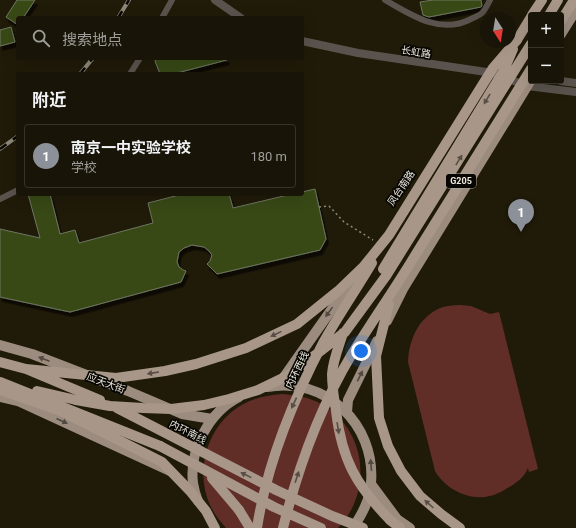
<!DOCTYPE html>
<html lang="zh">
<head>
<meta charset="utf-8">
<style>
  :root { --surface:#181407; --page:#211d11; --text:#f1f3f6; --muted:#9f9e9b; --line:#363328; --accent:#8c9099 }
  body { margin:0; font-family:Roboto,"Noto Sans SC",sans-serif; background:var(--page); color:var(--text) }
  .controls { position:absolute; right:12px; top:12px; display:grid; overflow:hidden; border-radius:4px; box-shadow:0 4px 16px #0002 }
  .controls button { width:36px; height:36px; display:grid; place-items:center; padding:0; border:0; border-bottom:1px solid var(--line); background:var(--surface); color:var(--text); font:20px sans-serif }
  .compass { position:absolute; left:480px; top:12px; width:36px; height:36px; border-radius:50%; background:var(--surface); box-shadow:0 4px 16px #0002; rotate:168deg }
  .you { position:absolute; left:361px; top:351px; width:14px; height:14px; margin:-10px; border:3px solid #fff; border-radius:50%; background:#1a73e8; box-shadow:0 0 0 6px #1a73e833 }
  .badge { display:grid; place-items:center; width:26px; height:26px; border-radius:50%; background:var(--accent); color:#fff; font-size:13px; font-weight:700 }
  .pin { position:absolute; translate:-50% -33px; filter:drop-shadow(0 1px 2px #0008) }
  .pin::after { content:''; position:absolute; top:21px; width:14px; height:12px; background:inherit; clip-path:polygon(0 0,100% 0,50% 100%) }
  .list { margin:0; padding:0; list-style:none }
  h2 { display:flex; justify-content:space-between; align-items:center; height:52px; margin:0; padding:0 16px; font-size:17px }
  h2 small { font-size:13px; font-weight:400; color:var(--muted) }
  .list li { display:grid; grid-template-columns:26px 1fr auto; gap:12px; align-items:center; box-sizing:border-box; height:64px; margin:0 8px 8px; padding:0 8px; border:1px solid var(--line); border-radius:4px }
  .list b { display:block; font-size:15px; white-space:nowrap }
  .list p { margin:0; font-size:13px; white-space:nowrap; color:var(--muted) }
  .list em { font-size:13px; font-style:normal; color:var(--muted) }
  .icon { flex:none; width:22px; height:22px; fill:none; stroke:currentColor; stroke-width:2; stroke-linecap:round; stroke-linejoin:round }
  .map { position:relative; flex:none; width:576px; height:528px; overflow:hidden }
  .search { position:absolute; background:var(--surface); box-shadow:0 4px 16px #0002; left:16px; top:16px; width:288px; height:44px; display:flex; align-items:center; gap:10px; box-sizing:border-box; padding:0 14px; border-radius:4px; color:var(--muted); font-size:15px }
  .panel { position:absolute; background:var(--surface); box-shadow:0 4px 16px #0002; left:16px; top:72px; width:288px; height:124px; border-radius:4px }
  .map>svg:first-child { display:block }
  .green { fill:#612e27 }
  .building { fill:#384913; stroke:#6e7663; filter:url(#shadow) }
  .lines { fill:none; stroke-linecap:round; stroke-linejoin:round }
  .path { stroke:#8b8779; stroke-width:1.5; stroke-dasharray:2 3; stroke-linecap:butt }
  .minor { stroke:#5a534d; stroke-width:6 }
  .tertiary { stroke:#5a534d; stroke-width:8 }
  .primary { stroke:#9b8c7f; stroke-width:10 }
  .trunk { stroke:#a89789; stroke-width:10 }
  .rail-casing { stroke:#8c887a; stroke-width:4 }
  .rail { stroke:#070602; stroke-width:2.5; stroke-dasharray:8; stroke-linecap:butt }
  .trunk-bridge { stroke:#a89789; stroke-width:10 }
  .oneway { fill:#584e46 }
  .oneway2 { fill:#514940 }
  .labels { text-anchor:middle; dominant-baseline:central; stroke-width:3.5; stroke-linejoin:round; paint-order:stroke }
  .shield { fill:#070602; stroke:#a6a49b; stroke-width:1 }
  .shield-label { font-size:9px; font-weight:bold; fill:#eae7dc }
  .street-label { font-size:10px; fill:#eae7dc; stroke:#070602 }
</style>
</head>
<body>
<div class="map">
<svg width="576" height="528" viewBox="0 0 576 528">
  <defs>
    <filter id="shadow"><feDropShadow dx="2.5" dy="4.5" stdDeviation="0" flood-color="#0009"/></filter>
  </defs>
  <rect width="100%" height="100%" fill="#201a09"/>
  <path class="green" d="M460,305l11,1 19,8 9,-2 39,157 -9,3 -1,-4c-4,9 -9,13 -17,18 -8,5 -16,10 -26,11 -20,2 -40,-9 -50,-26l-27,-109c1,-22 10,-43 30,-53 6,-3 14,-4 22,-4z
    M282,394c14,1 27,3 39,10 46,25 52,88 17,124h-112c-6,-7 -12,-14 -16,-23 -18,-40 2,-92 45,-106 9,-3 18,-4 27,-5z"/>
  <path class="building" d="M17,0h18l-12,18h-5v7l-12,-8z
    M433,0h48l1,6 -1,1 -52,10 -6,-2 -3,-13z
    M11,27l4,15 -15,4v-16z
    M156,58h70l1,2 -54,14h-13l-5,-13z
    M315,189l11,50 -6,11 -103,24 -10,-10 3,-3 2,-6 -3,-4 -5,-4 -12,-2 -8,3 -5,4 -2,10 2,5 4,3 3,1 -5,11 -111,30 -70,-15v-68l40,9 -12,-44h22l10,40 15,-4 4,13 74,-20 -5,-20 35,-9h46l4,14 59,-14h10v-2z"/>
  <g class="lines">
    <path class="path" d="M319,207l10,-1 15,16 29,18"/>
    <path class="minor" d="M385,0c26,15 55,35 86,19 3,-2 8,-3 11,-6 3,-3 6,-9 8,-13
      M162,18l10,-18
      M130,74l10,-16
      M0,199l18,-9"/>
    <path class="tertiary" d="M215,0l26,18
      M302,41l56,12 135,20 34,13 49,6
      M561,81l15,2"/>
    <path class="primary" d="M561,34l15,-24
      M387,321l16,-32 128,-209
      M0,345l32,9 96,37 54,23 30,5
      M284,377l67,-95
      M267,387c58,-11 109,37 104,96 -1,17 -9,31 -18,45
      M0,397l18,4 152,70
      M347,412l1,-12 29,-59
      M371,484l26,35 13,9
      M198,501c-2,-5 -4,-12 -5,-18 -4,-33 16,-71 46,-86"/>
    <path class="trunk" d="M532,15l10,-15
      M549,15l9,-15
      M561,21l13,-21
      M517,40l14,-23
      M0,382l160,64
      M37,391l39,9
      M239,510l11,18
      M390,520l10,8"/>
    <g class="rail-casing">
      <path id="rail" d="M118,18l11,-18
        M80,74l13,-16
        M0,149l18,-13"/>
    </g>
    <use href="#rail" class="rail"/>
    <path class="trunk-bridge" d="M383,269l121,-199 9,-21
      M389,304l-13,52 3,62 9,28 13,25 19,25 21,18 19,14
      M343,333c-4,13 -10,27 -11,41 0,12 2,25 4,37 6,49 20,74 54,109
      M0,362l26,7 74,31
      M26,369l90,9 49,-7 31,-7 50,-16 51,-24 41,-33 26,-25 25,-31 104,-167 24,-28
      M0,390l61,21 101,51 28,29 16,20 9,17
      M76,400l34,6 33,2 28,1 33,-4 25,-6 29,-9 29,-14 31,-23 27,-21 41,-56 145,-232
      M117,408l159,82 56,26 31,12
      M160,446l114,61 47,21
      M212,478l27,32
      M257,528c10,-65 36,-128 66,-185 15,-27 33,-53 49,-80
      M283,528c15,-60 37,-121 69,-174 19,-31 40,-61 59,-92 40,-64 80,-129 120,-193"/>
  </g>
  <defs><path id="oneway-solid" d="M-6-.8H1V-3.2L6.5 0L1 3.2V.8H-6Z"/></defs>
  <g class="oneway">
    <use href="#oneway-solid" transform="translate(487 99) rotate(121)"/>
    <use href="#oneway-solid" transform="translate(459 160) rotate(-58)"/>
    <use href="#oneway-solid" transform="translate(276 334) rotate(154)"/>
    <use href="#oneway-solid" transform="translate(153 373) rotate(171)"/>
    <use href="#oneway-solid" transform="translate(294 403) rotate(115)"/>
    <use href="#oneway-solid" transform="translate(338 428) rotate(81)"/>
    <use href="#oneway-solid" transform="translate(246 475) rotate(-154)"/>
    <use href="#oneway-solid" transform="translate(297 477) rotate(-72)"/>
    <use href="#oneway-solid" transform="translate(429 504) rotate(-138)"/>
  </g>
  <g class="oneway2">
    <use href="#oneway-solid" transform="translate(329 312) rotate(126)"/>
    <use href="#oneway-solid" transform="translate(44 359) rotate(-159)"/>
    <use href="#oneway-solid" transform="translate(360 376) rotate(-64)"/>
    <use href="#oneway-solid" transform="translate(62 421) rotate(24)"/>
    <use href="#oneway-solid" transform="translate(371 465) rotate(-95)"/>
  </g>
  <g class="labels">
    <rect class="shield" x="446" y="174" width="30" height="14" rx="3"/>
    <g class="shield-label">
      <text x="461" y="181">G205</text>
    </g>
    <g class="street-label">
      <text transform="translate(416 52) rotate(9)">长虹路</text>
      <text transform="translate(401 188) rotate(-56)">凤台南路</text>
      <text transform="translate(297 370) rotate(-64)">内环西线</text>
      <text transform="translate(106 383) rotate(21)">应天大街</text>
      <text transform="translate(188 432) rotate(27)">内环南线</text>
    </g>
  </g>
</svg>
<div class="controls">
<button>+</button>
<button>−</button>
</div>
<svg class="compass" viewBox="-18 -18 36 36"><path d="M0-13l5 13h-10z" fill="#e53935"/><path d="M0 13l5-13h-10z" fill="#9f9e9b"/></svg>
<div class="you"></div>
<div class="pin badge" style="left:521px;top:232px">1</div>
<div class="search"><svg class="icon" aria-label="search" viewBox="0 0 24 24"><circle cx="10" cy="10" r="6"/><path d="M15 15l6 6"/></svg>搜索地点</div>
<section class="panel">
<h2>附近<small></small></h2>
<ul class="list">
<li><span class="badge">1</span><div><b>南京一中实验学校</b><p>学校</p></div><em>180 m</em></li>
</ul>
</section>
</div>
</body>
</html>
